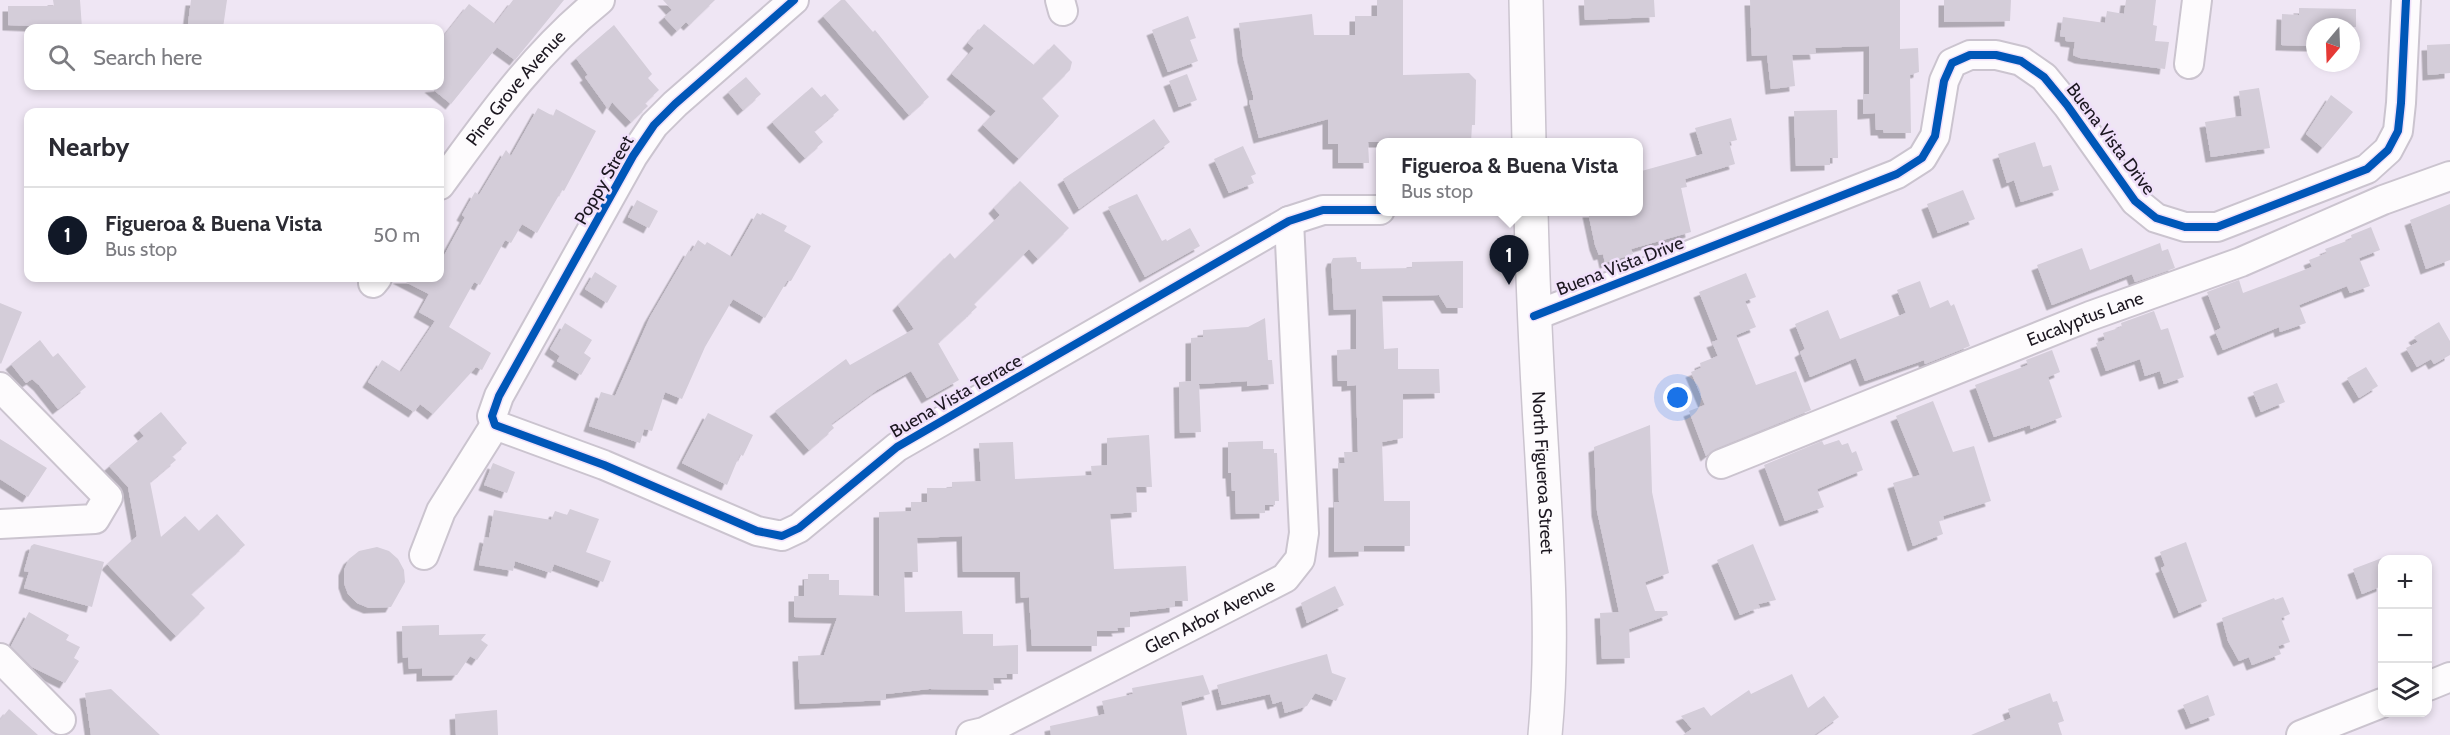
<!DOCTYPE html>
<html lang="en">
<head>
<meta charset="utf-8">
<style>
  :root { --surface:#fff; --page:#f2f2f3; --text:#2b2b33; --muted:#7c7c81; --line:#e1e1e2; --accent:#111827 }
  body { margin:0; font-family:Cabin,sans-serif; background:var(--page); color:var(--text) }
  .controls { position:absolute; right:18px; bottom:18px; display:grid; overflow:hidden; border-radius:12px; box-shadow:0 3px 9px #0003 }
  .controls button { width:54px; height:54px; display:grid; place-items:center; padding:0; border:0; border-bottom:2px solid var(--line); background:var(--surface); color:var(--text); font:30px sans-serif }
  .compass { position:absolute; left:2306px; top:18px; width:54px; height:54px; border-radius:50%; background:var(--surface); box-shadow:0 3px 9px #0003; rotate:199deg }
  .you { position:absolute; left:1678px; top:398px; width:21px; height:21px; margin:-15px; border:4px solid #fff; border-radius:50%; background:#1a73e8; box-shadow:0 0 0 9px #1a73e833 }
  .badge { display:grid; place-items:center; width:39px; height:39px; border-radius:50%; background:var(--accent); color:#fff; font-size:20px; font-weight:700 }
  .pin { position:absolute; translate:-50% -50px; filter:drop-shadow(0 2px 3px #0008) }
  .pin::after { content:''; position:absolute; top:32px; width:21px; height:18px; background:inherit; clip-path:polygon(0 0,100% 0,50% 100%) }
  .popup { position:absolute; left:1376px; top:138px; width:267px; height:78px; box-sizing:border-box; display:grid; place-content:center; border-radius:12px; background:var(--surface); filter:drop-shadow(0 2px 4px #0005); font-size:20px; white-space:nowrap; color:var(--muted) }
  .popup b { font-size:22px; color:var(--text) }
  .popup::after { content:''; position:absolute; left:50%; top:100%; margin-left:-12px; border:12px solid transparent; border-top-color:var(--surface) }
  .list { margin:0; padding:0; list-style:none }
  h2 { display:flex; justify-content:space-between; align-items:center; height:78px; margin:0; padding:0 24px; font-size:26px }
  h2 small { font-size:20px; font-weight:400; color:var(--muted) }
  .list li { display:grid; grid-template-columns:39px 1fr auto; gap:18px; align-items:center; box-sizing:border-box; height:96px; padding:0 24px; border-top:2px solid var(--line) }
  .list b { display:block; font-size:22px; white-space:nowrap }
  .list p { margin:0; font-size:20px; white-space:nowrap; color:var(--muted) }
  .list em { font-size:20px; font-style:normal; color:var(--muted) }
  .icon { flex:none; width:33px; height:33px; fill:none; stroke:currentColor; stroke-width:2; stroke-linecap:round; stroke-linejoin:round }
  .map { position:relative; flex:none; width:2450px; height:735px; overflow:hidden }
  .search { position:absolute; background:var(--surface); box-shadow:0 3px 9px #0003; left:24px; top:24px; width:420px; height:66px; display:flex; align-items:center; gap:15px; box-sizing:border-box; padding:0 21px; border-radius:12px; color:var(--muted); font-size:22px }
  .panel { position:absolute; background:var(--surface); box-shadow:0 3px 9px #0003; left:24px; top:108px; width:420px; height:174px; border-radius:12px }
  .map>svg:first-child { display:block }
  .building { fill:#d4cdd9; filter:url(#shadow) }
  .lines { fill:none; stroke-linecap:round; stroke-linejoin:round }
  .minor-casing { stroke:#cbc4cf; stroke-width:32 }
  .major-casing { stroke:#cbc4cf; stroke-width:36 }
  .minor { stroke:#fdfbfd; stroke-width:28 }
  .major { stroke:#fdfbfd; stroke-width:33 }
  .cycleway-casing { stroke:#f0e0fa; stroke-width:11 }
  .cycleway { stroke:#0057b8; stroke-width:8 }
  .labels { text-anchor:middle; dominant-baseline:central; stroke-width:5; stroke-linejoin:round; paint-order:stroke }
  .street-label { font-size:18px; fill:#1c1720; stroke:#f0e0fa }
</style>
</head>
<body>
<div class="map">
<svg width="2450" height="735" viewBox="0 0 2450 735">
  <defs>
    <filter id="shadow"><feDropShadow dx="-5.5" dy="5.5" stdDeviation="0" flood-color="#0004"/></filter>
  </defs>
  <rect width="100%" height="100%" fill="#efe6f4"/>
  <path class="building" d="M53,0h27l2,28 -74,-3v-19h46z
    M191,0h36l-4,28 -35,-4z
    M513,0h51l-49,60 -18,-13 -46,57 -21,-17 10,-1v-45l29,-37 26,20z
    M663,0h52l-26,25 -3,-3 -9,9 -13,-14 8,-7z
    M841,0h4l28,32 2,-2 54,67 -20,18 -86,-99z
    M1377,0h26v75l66,-2 7,7 -1,45h-3l-1,17h-103l1,21h-31v-19h-10v-25l-69,19 -10,-37 4,-1v-5l-10,-38 -4,-34 73,-9 2,21h41v-19h22z
    M1584,0h70l1,17 -70,3z
    M1750,0h150v49l18,-1 1,24 -9,3 1,58h-27l-1,-3h-7l-1,-17 -12,1v-20h6v-48l-54,2 1,6 -24,1 3,31 -24,3 -4,-34 -15,1z
    M1944,0h67l-1,21 -66,1z
    M2126,0h30l-3,25 4,1 -2,15 14,1 -4,27 -85,-11 -7,-3 2,-13 -9,-1 -1,-4 -5,-1 3,-19 42,6 2,-12 17,3z
    M2299,8l57,1v18h-41v19l-34,-1 1,-31 17,1z
    M1188,16l8,22 -6,2 8,21 -30,11 -16,-42z
    M984,24l50,41 20,-21 18,18 -2,8 -28,28 17,18 -40,43 -36,-34 13,-14 -44,-37 22,-26 -6,-5z
    M614,25l38,49 -4,4 11,12 -14,13 3,3 -17,16 -19,-20 -4,7 -23,-32 3,-2 -12,-17z
    M2450,44v29l-22,2 -1,-30z
    M1187,74l10,26 -18,7 -10,-26z
    M746,77l15,17 -18,16 -15,-18z
    M812,87l9,10 4,-3 14,16 -25,21 9,11 -18,16 -33,-36z
    M2259,88l11,60 -59,9 -6,-35 37,-6 -3,-25z
    M2331,95l22,17 -30,36 -17,-14z
    M538,108l15,8 3,-7 40,22 -32,60 -2,-1 -25,43 -15,-9 -11,19 -6,-3 -25,45 -6,-3 -25,45 42,26 -9,17 -6,-3 -43,47 -13,-10 -6,8 -46,-30 14,-22 19,12 34,-51 -16,-9 10,-18 -31,-16h42v-15l25,-46 -3,-2 13,-23 4,3 27,-45 5,6z
    M1837,110l1,48h-8v7l-34,1 -2,-55z
    M1731,118l6,22 -8,2 6,22 -50,15 2,8 -6,1 10,44 -60,17 2,5 -28,9 -2,-9 -4,1 -4,-10 -7,-33h50v-40l65,-18 -8,-26z
    M1154,119l16,23 -91,67 -16,-30z
    M2035,142l8,25 8,-2 8,25 -38,12 -7,-22 -7,3 -9,-29z
    M1243,146l13,28 -5,2 3,7 -25,10 -15,-34z
    M1020,181l49,47 -31,31 -9,-10 -55,55 3,3 -39,36 21,37 -32,18 -16,-27 -34,19 -46,34 3,4 -25,22 -34,-39 71,-52 4,6 64,-36 -16,-24 52,-52 5,6 45,-44 -6,-7z
    M1963,190l12,29 -37,14 -11,-29z
    M1137,194l25,47 4,-2 1,2 23,-13 10,18 -55,31 -37,-70z
    M637,200l21,11 -9,17 -21,-11z
    M2450,204v56l-24,9 -16,-49z
    M757,213l4,2 1,-2 25,13 -3,5 27,15 -20,35h-4l-22,37 -32,-19 -28,48 -23,52 -17,-7 -13,39 -8,-2 -4,14 -51,-17 12,-34 14,4 35,-79 39,-67 2,2 7,-12 7,5 2,-3 25,15z
    M2371,227l9,23 -21,8 11,28 -20,7 -3,-7 -48,19 7,18 -26,9 -1,-5 -56,23 -8,-19 6,-3 -14,-36 32,-12 4,13 69,-26 -3,-7 18,-7 -2,-4 27,-10 -1,-4z
    M2160,243l2,8 6,-2 7,19 -40,14 -3,-8 -80,31 -15,-40 45,-17 8,22z
    M1356,257l1,5h4v7l51,-1v-6l51,-1v47h-16l-8,-13 -57,1 2,53 14,-1v21h41l1,24 -37,1v44l-21,4 2,59h26v45h-46v5l-30,1v-50h5l-1,-39h7l-1,-11h14l-2,-67 -9,1v-5h-9l-1,-31 19,-1v-40l-22,1 -3,-47 2,-5z
    M595,272l22,14 -10,17 -22,-14z
    M1746,273l10,24 -11,4 11,26 -20,8 20,50 40,-14 15,39 -96,39 -9,7 -17,-45 16,-6 -14,-33 10,-4 -1,-5 18,-7 -6,-14 6,-2 -19,-48z
    M1920,281l10,27 18,-8 3,6 3,-2 16,42 -45,18 -1,-4 -59,21 -9,-23 -46,19 -10,-25 5,-3 -10,-25 33,-14 12,29 66,-26 -9,-23z
    M0,303l22,9 -21,52 -1,-1z
    M2154,311l7,19 7,-2 16,49 -20,7 -4,-13 -15,5 -5,-17 -34,12 -10,-28 9,-3 -2,-7 19,-6 -1,-4z
    M1265,318l3,42h4l2,24 -27,2v-5l-48,3 2,48 -21,1 -1,-51 12,-1v-43l12,-1v-7l45,-3z
    M2439,322l11,19v14l-16,9 -3,-5 -14,8 -11,-19 12,-6 -4,-5z
    M565,323l27,17 -8,13 7,5 -10,17 -24,-14 3,-5 -10,-7z
    M40,340l13,17 5,-4 28,34 -28,22 -19,-24 -7,-6 -6,4 -15,-19z
    M2052,350l8,22 -12,5 14,40 -31,12 -1,-4 -36,12 -19,-52 53,-20 -2,-5z
    M2366,367l12,19 -19,12 -12,-20z
    M2277,383l8,19 -24,10 -8,-20z
    M1933,401l20,51 21,-6 17,55 -48,15 1,3 -5,2 4,13 -30,12 -20,-63 27,-8 -24,-59z
    M161,412l26,31 -15,13 4,4 -26,22 11,55 24,-21 14,15 18,-17 28,31 -54,49 14,14 -29,28 -69,-72 30,-28 -9,-49 -19,-21 35,-30 -5,-6z
    M708,413l45,22 -10,21 -3,-2 -13,31 -45,-22z
    M1650,425l2,67 17,81 -24,9 10,29h12l1,4 -39,14 1,29 -28,1 -2,-46 19,-1 -22,-101 -3,-64z
    M1149,435l3,52h-16l1,25 -27,2 4,55 72,-3 2,35h-13v6l-45,5v15l-13,1 1,3h-21v15h-65l-3,-49 -8,1 -1,-26h-57l-1,-36 -45,2 1,34h-14l1,40 57,-1 1,23h30v12l25,-1v29h-12l1,4h-14l1,12 -65,-1 -43,5v6l-86,4 -2,-48 26,-1 13,-37 -43,-1v-21h10v-16h4v-6h21v6h10v15l40,1v-84l32,-1v-9h16v-14h25v-6l29,-1 -2,-38 34,-1 2,37 77,-4 -1,-9 16,-1v-27z
    M0,439l47,29 -19,29 -28,-18z
    M1839,440l3,5 6,-2 4,10 4,-2 7,19 -46,19 7,18 -39,14 -21,-56 58,-24 2,4z
    M1263,441v8h11v4h3l2,48h-4v4h-10v8l-29,1 -1,-23h-3l-1,-18h-3v-31z
    M493,463l22,9 -8,21 -23,-8z
    M570,509l29,10 -13,33 25,9 -8,21 -49,-18 -3,9 -36,-12 -2,10 -34,-6 6,-28 4,1 5,-28 57,10 4,-9 12,4z
    M2186,542l21,59 -28,12 -18,-45 4,-2 -5,-14z
    M34,544l70,18 -12,45 -68,-19 5,-16 -5,-1 7,-25z
    M1753,544l23,56 -18,4 2,3 -20,8 -23,-55z
    M377,547l12,4 9,8 6,11 1,12 -14,25 -22,1 -12,-5 -9,-9 -4,-11v-13l5,-11 10,-8z
    M2382,558v28l-20,8 -9,-25z
    M1335,586l9,19 -37,18 -6,-20z
    M2283,597l7,17 -9,4 9,24 -12,4 3,8 -29,11 -3,-8 -10,4 -11,-20 -6,-23 52,-20 1,2z
    M29,612l40,23 -3,5 14,7 -6,11 5,3 -14,22 -33,-16 -21,-21z
    M439,625v10l47,-1 -5,6 7,5 -11,15 -7,-4 -13,19 -35,1v-8l-13,1 -1,-12 -5,1 -1,-32z
    M1327,654l5,19 14,5 -10,23 -21,-8 -8,13 -22,7 -3,-12 -9,3 -3,-10 -48,11 -5,-20z
    M1792,674l16,34 16,-12 15,21 -25,18h-131l9,-6 -11,-13 23,-9 7,9 38,-26 2,4z
    M1203,675l7,19 -29,8 6,33h-136l-1,-9 55,-12 -3,-13 31,-7 -1,-6z
    M111,689l49,46h-69l-6,-42z
    M2050,693l3,9 4,-1 7,20 -6,2 4,12h-91l40,-17 -3,-9z
    M2208,695l7,20 -24,9 -8,-19z
    M9,709l29,26h-38v-15z
    M497,710l1,25h-42l-1,-21z"/>
  <g class="lines">
    <g class="minor-casing">
      <g id="minor">
        <path d="M794,0l-119,104 -21,21 -21,31 -134,240 -7,20 3,9 109,40 153,66 25,5 17,-8 98,-81 392,-226 34,-11h57"/>
        <path d="M1060,0l3,11"/>
        <path d="M2189,64l8,-64"/>
        <path id="s1" d="M440,185c49,-67 95,-133 160,-185"/>
        <path d="M373,283l4,-5"/>
        <path d="M1534,316l363,-142 25,-16 13,-22 9,-55 8,-18 18,-8h26l25,6 23,16 23,28 68,96 21,17 29,9h32l150,-58 21,-19 10,-19 3,-28 5,-103"/>
        <path d="M0,387l108,110 -13,22 -95,5"/>
        <path id="s2" d="M1721,464l369,-148 151,-54 142,-62 67,-24"/>
        <path d="M424,555l17,-44 54,-86"/>
        <path d="M0,658l61,62"/>
        <path d="M2428,686l22,-9"/>
        <path id="s3" d="M971,735l13,-3 301,-154 15,-19 4,-26 -15,-312"/>
        <path d="M2301,735l81,-32"/>
      </g>
    </g>
    <g class="major-casing">
      <g id="major">
        <path d="M1526,0l3,142"/>
        <path id="s4" d="M1531,212c2,82 6,163 11,245 5,92 12,186 3,278"/>
      </g>
    </g>
    <use href="#minor" class="minor"/>
    <use href="#major" class="major"/>
    <g class="cycleway-casing">
      <path id="cycleway" d="M794,0l-119,104 -21,21 -21,31 -134,240 -7,20 3,9 109,40 153,66 25,5 17,-8 98,-81 392,-226 34,-11h57
        M1534,316l363,-142 25,-16 13,-22 9,-55 8,-18 18,-8h26l25,6 23,16 23,28 68,96 21,17 29,9h32l150,-58 21,-19 10,-19 3,-28 5,-103"/>
    </g>
    <use href="#cycleway" class="cycleway"/>
  </g>
  <g class="labels">
    <g class="street-label">
      <text stroke="none"><textPath href="#s1" startOffset="123">Pine Grove Avenue</textPath></text>
      <text transform="translate(2111 139) rotate(53)">Buena Vista Drive</text>
      <text transform="translate(604 180) rotate(-60)">Poppy Street</text>
      <text transform="translate(1620 266) rotate(-21)">Buena Vista Drive</text>
      <text stroke="none"><textPath href="#s2" startOffset="392">Eucalyptus Lane</textPath></text>
      <text transform="translate(956 396) rotate(-30)">Buena Vista Terrace</text>
      <text stroke="none"><textPath href="#s4" startOffset="261">North Figueroa Street</textPath></text>
      <text stroke="none"><textPath href="#s3" startOffset="267">Glen Arbor Avenue</textPath></text>
    </g>
  </g>
</svg>
<div class="controls">
<button>+</button>
<button>−</button>
<button><svg class="icon" aria-label="layers" viewBox="0 0 24 24"><path d="M12 4l9 5-9 5-9-5zM3 14l9 5 9-5"/></svg></button>
</div>
<svg class="compass" viewBox="-18 -18 36 36"><path d="M0-13l5 13h-10z" fill="#e53935"/><path d="M0 13l5-13h-10z" fill="#7c7c81"/></svg>
<div class="you"></div>
<div class="pin badge" style="left:1509px;top:285px">1</div>
<div class="popup"><b>Figueroa &amp; Buena Vista</b>Bus stop</div>
<div class="search"><svg class="icon" aria-label="search" viewBox="0 0 24 24"><circle cx="10" cy="10" r="6"/><path d="M15 15l6 6"/></svg>Search here</div>
<section class="panel">
<h2>Nearby<small></small></h2>
<ul class="list">
<li><span class="badge">1</span><div><b>Figueroa &amp; Buena Vista</b><p>Bus stop</p></div><em>50 m</em></li>
</ul>
</section>
</div>
</body>
</html>
